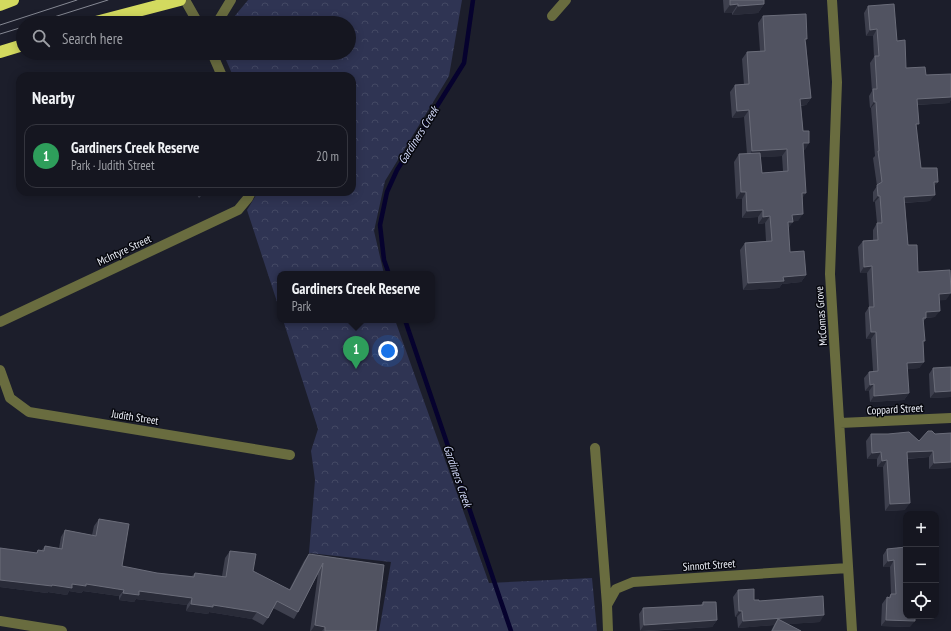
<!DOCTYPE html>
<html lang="en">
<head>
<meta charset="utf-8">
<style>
  :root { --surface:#151620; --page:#1e1f29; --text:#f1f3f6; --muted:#9d9fa5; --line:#34353e; --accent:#d93025 }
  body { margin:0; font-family:"PT Sans Narrow",sans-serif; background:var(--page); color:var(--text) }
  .controls { position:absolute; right:12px; bottom:12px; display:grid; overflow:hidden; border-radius:8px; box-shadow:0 2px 10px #0003 }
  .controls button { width:36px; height:36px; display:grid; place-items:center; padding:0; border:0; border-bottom:1px solid var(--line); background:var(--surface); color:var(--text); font:20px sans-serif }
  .you { position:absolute; left:388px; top:351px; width:14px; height:14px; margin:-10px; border:3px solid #fff; border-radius:50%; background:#1a73e8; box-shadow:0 0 0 6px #1a73e833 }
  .badge { display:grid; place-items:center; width:26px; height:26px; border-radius:50%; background:var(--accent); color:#fff; font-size:13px; font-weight:700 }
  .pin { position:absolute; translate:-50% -33px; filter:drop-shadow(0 1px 2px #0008) }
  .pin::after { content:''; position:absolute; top:21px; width:14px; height:12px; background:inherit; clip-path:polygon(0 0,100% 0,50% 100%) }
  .popup { position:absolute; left:277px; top:271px; width:158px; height:52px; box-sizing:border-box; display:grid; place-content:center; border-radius:8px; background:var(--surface); filter:drop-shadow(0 1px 3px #0005); font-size:13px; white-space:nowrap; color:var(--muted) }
  .popup b { font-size:15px; color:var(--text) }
  .popup::after { content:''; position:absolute; left:50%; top:100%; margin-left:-8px; border:8px solid transparent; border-top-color:var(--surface) }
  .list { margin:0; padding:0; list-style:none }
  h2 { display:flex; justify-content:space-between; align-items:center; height:52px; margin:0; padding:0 16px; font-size:17px }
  h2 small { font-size:13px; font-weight:400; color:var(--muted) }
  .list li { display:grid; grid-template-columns:26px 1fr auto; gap:12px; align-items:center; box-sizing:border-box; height:64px; margin:0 8px 8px; padding:0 8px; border:1px solid var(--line); border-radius:12px }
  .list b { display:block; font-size:15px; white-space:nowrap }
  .list p { margin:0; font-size:13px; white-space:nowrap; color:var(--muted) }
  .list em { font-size:13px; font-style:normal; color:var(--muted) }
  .icon { flex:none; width:22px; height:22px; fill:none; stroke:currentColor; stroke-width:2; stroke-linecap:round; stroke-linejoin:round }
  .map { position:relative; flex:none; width:951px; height:631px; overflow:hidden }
  .search { position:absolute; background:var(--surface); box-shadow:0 2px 10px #0003; left:16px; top:16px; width:340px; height:44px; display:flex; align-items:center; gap:10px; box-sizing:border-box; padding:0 14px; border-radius:22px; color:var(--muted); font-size:15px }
  .panel { position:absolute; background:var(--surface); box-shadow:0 2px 10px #0003; left:16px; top:72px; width:340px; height:124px; border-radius:12px }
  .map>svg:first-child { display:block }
  .park { fill:url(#park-crowns) }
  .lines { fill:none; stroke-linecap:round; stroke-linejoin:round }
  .stream { stroke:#06022e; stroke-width:4.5 }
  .minor { stroke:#696c3f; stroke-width:10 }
  .highway { stroke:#d3da5f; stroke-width:12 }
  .tram { stroke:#868994; stroke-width:1 }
  .wall { fill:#3e404e; fill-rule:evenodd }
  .shaded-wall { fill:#292b38 }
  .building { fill:#515361; stroke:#6a6c79 }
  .labels { text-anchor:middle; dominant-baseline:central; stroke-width:3; stroke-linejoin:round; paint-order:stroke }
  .street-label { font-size:11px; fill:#eff2fb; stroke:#07080e }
  .water-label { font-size:12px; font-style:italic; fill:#d1d8f9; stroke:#07080e }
</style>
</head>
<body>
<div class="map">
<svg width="951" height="631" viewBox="0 0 951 631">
  <defs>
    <pattern id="park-crowns" width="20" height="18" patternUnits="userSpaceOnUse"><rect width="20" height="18" fill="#2f3453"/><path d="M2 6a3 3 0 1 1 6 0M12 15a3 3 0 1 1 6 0" fill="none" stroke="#434864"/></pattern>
  </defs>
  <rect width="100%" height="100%" fill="#1c1e2b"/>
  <path class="park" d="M248,0h214l-13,76 -64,105 -11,50 10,43h-104v37l-33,-101 11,-18h94v-116h-119l-10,-23h126v-30h-120z
    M283,320h112l94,263 103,-5 5,53h-218l12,-69 -82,-9 6,-73 -4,-29 7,-22z"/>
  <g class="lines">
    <path class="stream" d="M389,274l-5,-14 -4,-35 7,-33 10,-22 67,-107 9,-63
      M405,320l106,311"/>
    <path class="minor" d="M185,0l13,23
      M832,0l5,82 -7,192 22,357
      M552,16l14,-16
      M217,23l14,-23
      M212,53l10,23
      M0,322l238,-112 10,-12 3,-6
      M0,370l10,28 19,14 261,43
      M840,423l111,-5
      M595,448l12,157
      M0,621l62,10
      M608,631l-1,-26 9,-16 17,-7 215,-14"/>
    <path class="highway" d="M0,5l13,-5
      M92,23l88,-23
      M0,52l23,-7"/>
    <path class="tram" d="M35,23l73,-23
      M0,25l77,-25
      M0,34l23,-7"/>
  </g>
  <path class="wall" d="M723,0h41v4l-6,9 -26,2v-2h-8z
    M868,6l29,35 9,27 20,7 25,-1v26l-2,3 -32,2 -1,22 5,41 17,14 -4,4 -4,15 -25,2 3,42 10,27 28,28h-7l-4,17 -9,1 -3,4v22l1,18 -5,6 -12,1 2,24 -5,7 -34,2 -1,-11h-4l-1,-13 5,-6 4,-1 -2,-32h-5l-1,-26 4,-6 -2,-34h-7l-2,-26 5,-6 10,-1v-10l4,-7 -2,-21h-2v-10l4,-6 -4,-28 2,-2 -4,-48h-1l-1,-12 3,-5 -2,-28 4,-6 -1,-21h-7l-2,-23z
    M763,16l43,26 5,56 -5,7 -5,1 4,44h-2l-1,49 -4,22h-5l-5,7 2,24 16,23 -5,7 -19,2 -3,4 -36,2 -3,-40 5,-7 21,-2 -1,-18 -7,1v-7l-16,1v-19h-6l-2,-37 5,-8h8l-3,-37 -12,1 -2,-26 5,-7h9l-2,-26 5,-7 13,-1 -2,-28zM782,156l1,15 -21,2 -2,-16z
    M195,192h11l-7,6z
    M933,368l18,29 -21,1 -1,-24z
    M951,433v35l-22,1v-12l-21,2 -3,51 -20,1 -2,-44h-6v-8h-10l-1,-18 5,-7 48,7 16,-7z
    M99,519l23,47 35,7 35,3 3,-3 27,3 3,-18 5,-7 23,20 36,19 15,-29 5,-7 75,11 -8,66h-66l8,-57 -20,38 -4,7 -21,-11 -5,10 -5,7 -11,-6 -43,-7 -1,2 -22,-3 1,-6 -51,-6 -2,3 -15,-2v-4l-36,-5 -2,2 -12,-2 -2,4 -19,-3 -1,1 -47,-6v-39l36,5 2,-3 3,1 4,-5 14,2 2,-11 4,-7 27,5 2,-9z
    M906,547l4,80 -29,-1 1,-22 5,-7 1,1 3,-4 -1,-27h-7v-12l4,-6z
    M738,590l16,10 5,1 61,21 -33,2 14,7h-30l3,-6 -36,3 -1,-11h-2l-2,-20z
    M703,602l14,18 -5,7 -63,4h-9l-1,-17 4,-6 58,-3z"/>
  <path class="shaded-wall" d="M738,4l-6,9h-8l6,-8z
    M764,4l-6,9 -26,2 6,-9z
    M877,29l-4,7h-7l4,-6z
    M951,97v3l-2,3 -37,2 5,-6z
    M811,98l-5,7 -11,1 5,-7z
    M874,102h2l-5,6h-1z
    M749,110l-5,7 -12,1 5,-7z
    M803,143h6l-4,7h-7z
    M787,149l-5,7 -35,2 5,-7z
    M934,182h4l-5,6z
    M203,192h3l-7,6z
    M741,192h5l-4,7h-6z
    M802,193h4l-5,7z
    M935,195l-5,6 -30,2 4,-6z
    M878,196h2l-5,6h-2z
    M763,210l-5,7 -16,1 5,-7z
    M803,214l-5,7 -10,1 4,-7z
    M770,216l-5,7 -7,1 5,-7z
    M788,222h5l-5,7z
    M872,266l-5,7h-7l4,-6z
    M806,275l-5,7 -19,2 -3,4 -36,2 5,-7 35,-6z
    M951,293l-5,7 -12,1 5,-7z
    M940,311l-5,6 -14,1 5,-6z
    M871,332h5l-5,7h-5z
    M924,362l-5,6 -17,2 5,-7z
    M874,384l-5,7h-4l5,-6z
    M951,391v6l-21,1 5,-6z
    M909,393l-5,7 -34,2 4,-6z
    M933,451l-4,6 -26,2 4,-7z
    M881,452l-4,7h-10l5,-6z
    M887,460l-4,7h-6l5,-6z
    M951,462v6l-22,1 5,-6z
    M910,503l-5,7 -20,1 5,-7z
    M894,560l-4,7h-7l5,-6z
    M0,580l52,5 34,-1 38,6 -5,6 -36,-5 -2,2 -12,-2 -2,4 -19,-3 -1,1 -47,-6z
    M139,591l53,7 -5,7 -51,-6 -2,3 -15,-2 4,-7z
    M191,604l22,1 44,7 -5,7 -43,-7 -1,2 -22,-3z
    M739,611h3l-5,6h-2z
    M824,615l-4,7 -45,3 3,-6 -4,6 -36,3 5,-7z
    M717,620l-5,7 -72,4 4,-6z
    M886,620l29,1 -5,6 -29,-1z
    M315,625l10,2 -3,4h-11z"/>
  <path class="building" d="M730,0h34v4l-26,2v-2l-8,1z
    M894,4l3,37 8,-1 1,28 19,-1 1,8 25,-1v23l-34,2 2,25h-3l5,44h16l1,14h-4l1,13 -31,2 4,48h9l1,27 32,-2 1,23 -12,1 1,17 -14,1v6h-3l2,23h-2l1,21 -17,1 2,30 -35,3v-12l-4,1 -1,-13 9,-1 -2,-39h-5l-2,-25h5l-2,-41 -8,1 -1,-26 15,-1 -1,-17h5l-2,-27h-2l-1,-11 5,-3 -4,-31h1l-3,-49h-2l-1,-13h4l-2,-33h4l-2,-27 -7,1 -2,-24z
    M806,14l1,25h-2l6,59 -11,1 3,32h6v12h-6l3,50h-4l1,21 -11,1 1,7h-5l2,30 14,-1 2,24 -23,2 1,4 -36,2 -3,-40 27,-2 -2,-25 -7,1v-7l-16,1 -1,-19h-5l-2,-38 21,-1 2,20 26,-2 -1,-22 -35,2 -3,-41 -12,1 -2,-26 14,-1 -2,-32 18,-1 -2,-35z
    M951,367v24l-16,1 -2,-24z
    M928,431h4l3,3 16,-1v29l-17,1 -1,-12 -26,1 3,51 -20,1 -3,-44 -5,1 -1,-9 -9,1 -1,-19h17l21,-2 10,9z
    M99,519l30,5 -7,42 35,7 37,4 1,-4 31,4 4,-26 26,3 -3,17 37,19 19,-36 75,11 -8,66h-51v-4l-10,-2 8,-62 -25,49 -21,-11 -9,17 -11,-6 -44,-7v2l-22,-3 1,-6 -53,-7v4l-16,-2 1,-3 -38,-6v2l-14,-2v4l-20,-3v1l-52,-6v-32l37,5 1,-3 6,1 1,-5 17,3 3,-19 31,6z
    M906,547v69h9v5l-29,-1 1,-23 3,1 1,-4h5l-2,-34 -6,1 -1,-12z
    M754,589v11h5v1l64,-5 1,19 -81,6 -1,-10h-3l-1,-21z
    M703,602h13l1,18 -73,5 -1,-17 60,-3z
    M778,619l23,12h-29z"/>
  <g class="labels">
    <g class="street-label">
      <text transform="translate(124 250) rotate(-25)">McIntyre Street</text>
      <text transform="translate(821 316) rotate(-94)">McComas Grove</text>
      <text transform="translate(895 409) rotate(-3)">Coppard Street</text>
      <text transform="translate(135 417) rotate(9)">Judith Street</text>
      <text transform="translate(709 565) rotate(-4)">Sinnott Street</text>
    </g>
    <g class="water-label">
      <text transform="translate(418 135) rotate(-58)">Gardiners Creek</text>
      <text transform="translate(458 476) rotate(71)">Gardiners Creek</text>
    </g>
  </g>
</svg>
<div class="controls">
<button>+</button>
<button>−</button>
<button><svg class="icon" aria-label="locate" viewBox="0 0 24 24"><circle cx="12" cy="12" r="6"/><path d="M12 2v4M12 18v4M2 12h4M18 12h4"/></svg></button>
</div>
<div class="you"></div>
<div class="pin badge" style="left:356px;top:369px;background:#2e9e5b">1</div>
<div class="popup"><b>Gardiners Creek Reserve</b>Park</div>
<div class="search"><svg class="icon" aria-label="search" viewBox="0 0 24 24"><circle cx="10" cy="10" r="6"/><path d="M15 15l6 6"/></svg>Search here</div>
<section class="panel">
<h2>Nearby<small></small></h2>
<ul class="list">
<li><span class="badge" style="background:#2e9e5b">1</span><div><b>Gardiners Creek Reserve</b><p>Park · Judith Street</p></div><em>20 m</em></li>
</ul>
</section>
</div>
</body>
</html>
